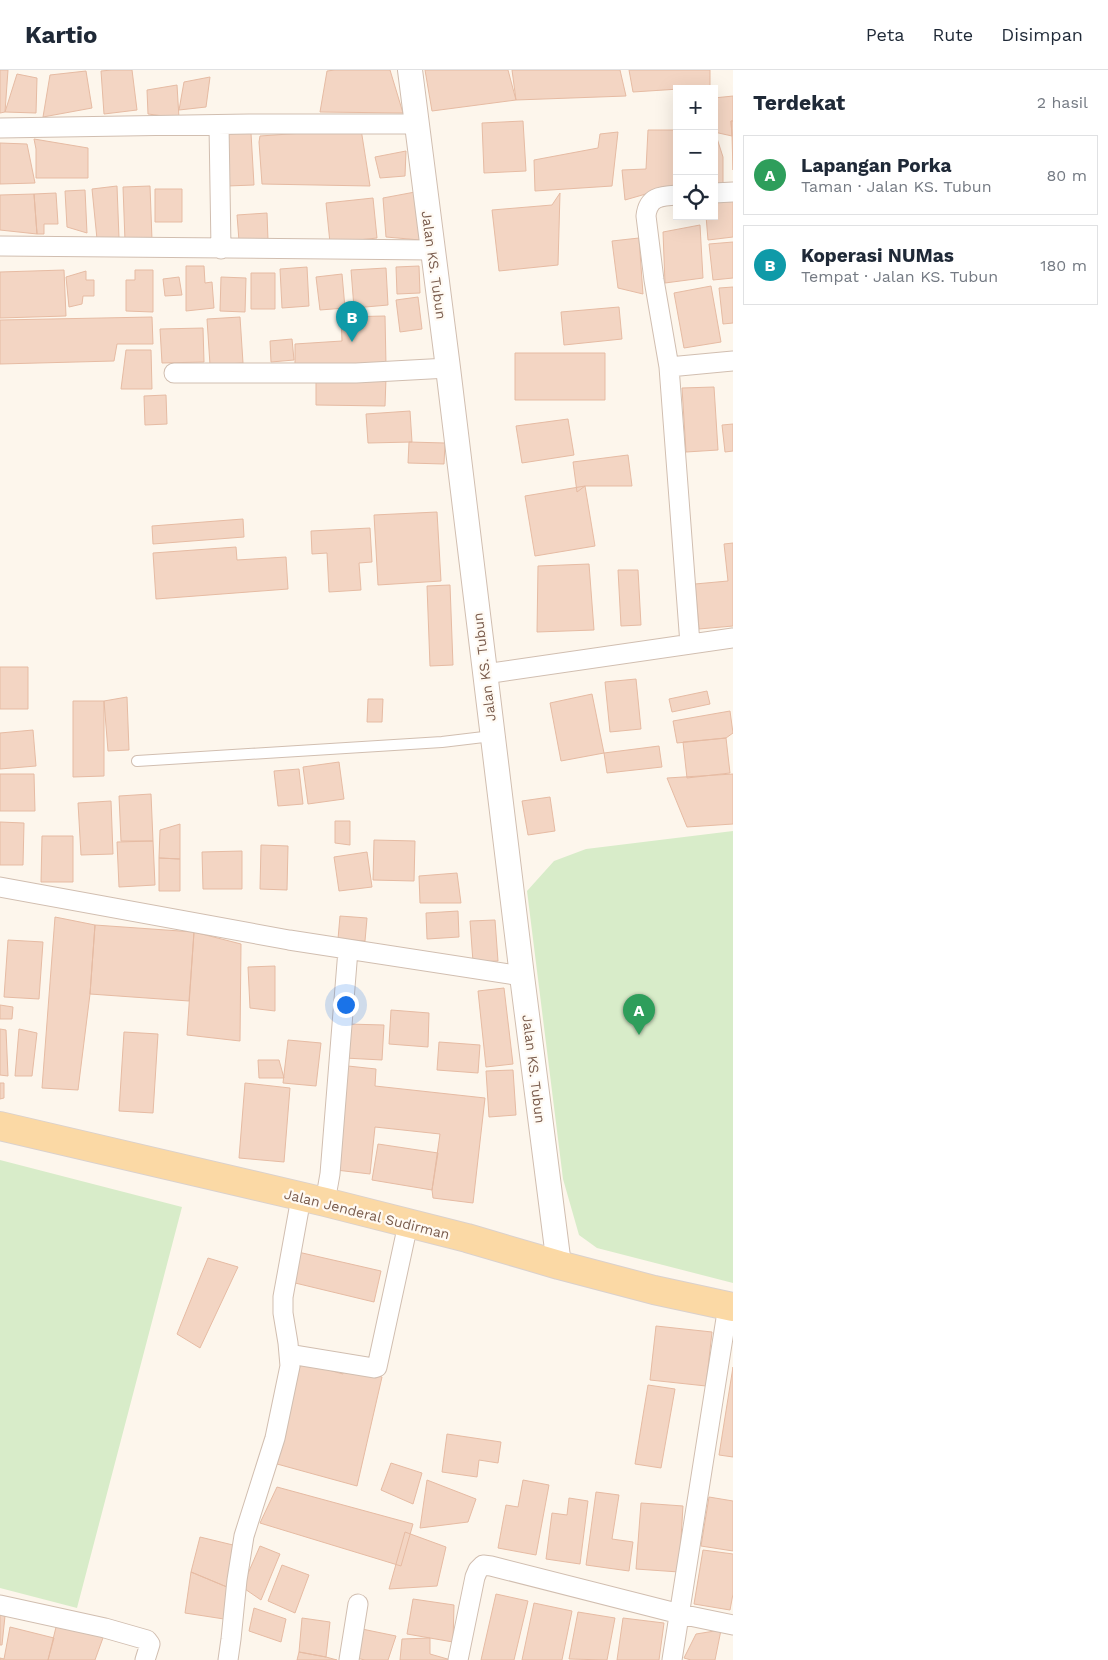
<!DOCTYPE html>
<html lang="id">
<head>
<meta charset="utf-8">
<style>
  :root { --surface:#fff; --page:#f6f6f7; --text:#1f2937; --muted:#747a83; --line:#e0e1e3; --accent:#db2777 }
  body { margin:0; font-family:"Work Sans",sans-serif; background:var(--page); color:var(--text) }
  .controls { position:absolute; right:15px; top:15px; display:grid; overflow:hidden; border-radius:0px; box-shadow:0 5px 20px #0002 }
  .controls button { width:45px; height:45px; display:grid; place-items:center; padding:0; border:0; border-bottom:1px solid var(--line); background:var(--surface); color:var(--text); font:25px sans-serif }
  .you { position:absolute; left:345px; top:934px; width:18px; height:18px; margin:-12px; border:4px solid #fff; border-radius:50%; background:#1a73e8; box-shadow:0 0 0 8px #1a73e833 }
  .badge { display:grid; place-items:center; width:32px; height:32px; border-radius:50%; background:var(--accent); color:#fff; font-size:16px; font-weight:700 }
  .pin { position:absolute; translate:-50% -41px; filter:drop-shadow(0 1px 2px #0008) }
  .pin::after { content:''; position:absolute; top:26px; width:18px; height:15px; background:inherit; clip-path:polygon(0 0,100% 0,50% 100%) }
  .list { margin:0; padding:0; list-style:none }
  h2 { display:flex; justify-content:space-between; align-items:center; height:65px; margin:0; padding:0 20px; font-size:21px }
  h2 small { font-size:16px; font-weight:400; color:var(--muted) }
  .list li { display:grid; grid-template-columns:32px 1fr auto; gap:15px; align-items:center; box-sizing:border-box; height:80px; margin:0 10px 10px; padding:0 10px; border:1px solid var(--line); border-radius:0px }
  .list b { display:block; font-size:19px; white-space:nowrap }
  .list p { margin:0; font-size:16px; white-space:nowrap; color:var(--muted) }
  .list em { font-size:16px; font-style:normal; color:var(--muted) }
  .icon { flex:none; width:28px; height:28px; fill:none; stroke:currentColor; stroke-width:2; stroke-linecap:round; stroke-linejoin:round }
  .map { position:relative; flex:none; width:733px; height:1590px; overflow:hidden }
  header { display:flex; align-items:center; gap:30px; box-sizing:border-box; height:70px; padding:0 25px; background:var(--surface); border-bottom:1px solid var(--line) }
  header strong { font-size:24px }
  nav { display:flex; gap:28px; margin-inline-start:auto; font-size:18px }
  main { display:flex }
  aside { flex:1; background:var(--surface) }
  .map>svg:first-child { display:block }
  .green { fill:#d8ecc9 }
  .building { fill:#f3d5c3; stroke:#e6bba3 }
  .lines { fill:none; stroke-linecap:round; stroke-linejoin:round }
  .service-casing { stroke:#d1beb0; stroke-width:12 }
  .minor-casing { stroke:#d1beb0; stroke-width:21 }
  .tertiary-casing { stroke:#d1beb0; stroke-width:26 }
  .primary-casing { stroke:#dad1cd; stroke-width:30 }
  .service { stroke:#fff; stroke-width:10 }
  .minor { stroke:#fff; stroke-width:19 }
  .tertiary { stroke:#fff; stroke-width:24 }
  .primary { stroke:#fbd9a5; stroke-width:28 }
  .labels { text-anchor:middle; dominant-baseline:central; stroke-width:4.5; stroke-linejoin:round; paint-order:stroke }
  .street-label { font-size:14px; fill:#7a5c4d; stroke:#fffaf3 }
</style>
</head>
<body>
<header>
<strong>Kartio</strong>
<nav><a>Peta</a><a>Rute</a><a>Disimpan</a></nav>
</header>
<main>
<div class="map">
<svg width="733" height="1590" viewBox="0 0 733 1590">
  <rect width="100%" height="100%" fill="#fdf6ec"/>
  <path class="green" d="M733,761v452l-136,-35 -18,-13 -16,-56 -36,-288 27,-30 32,-12z
    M0,1090l182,47 -105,401 -77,-20z"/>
  <path class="building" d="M0,0h8l-3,42 -5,1z
    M112,0h20l5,40 -33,4 -3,-43z
    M335,0h55l13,43 -83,-1 7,-41z
    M425,0h83l8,30 -84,11z
    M512,0h108l6,26 -110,4z
    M629,0h81v17l-77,5z
    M86,1l6,37 -49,9 7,-42z
    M17,4l20,4 -1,35 -31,-1z
    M210,7l-4,30 -27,3 5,-28z
    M177,15l2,33 -31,-4 -1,-24z
    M733,26v25h-2l1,15 -18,-4v-34z
    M523,51l3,50 -42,2 -2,-50z
    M731,51h2v49l-1,-34z
    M361,59l9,57 -108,-2 -3,-42 1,-6z
    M714,59l9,28v30h-9z
    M648,60h29v55l-52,15 -3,-30 24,-1z
    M618,62l-6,54 -77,5 -1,-31 64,-12 2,-14z
    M251,63l3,52 -27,1 -3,-52z
    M34,69l54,9v30h-52v-29z
    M0,73l27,1 8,39 -35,1z
    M406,81l-1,25 -25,2 -5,-21z
    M117,116l2,52 -22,1 -5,-50z
    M150,116l2,54 -27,1 -2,-54z
    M155,119h27v33h-27z
    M85,120l2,43 -20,-6 -2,-36z
    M415,122l5,48 -34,-3 -3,-39z
    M56,123l2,31h-14v10h-7l-3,-40z
    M560,123l-2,72 -59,6 -7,-61 60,-5z
    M34,124l3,40 -37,-4v-35z
    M373,128l4,40 -47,5 -4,-40z
    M733,129v38l-25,3 -2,-24h8v-15z
    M267,143l1,27 -29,1 -2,-26z
    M700,155l3,53 -38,5 -2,-51z
    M639,168l4,56 -25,-6 -6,-47z
    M733,172v36l-20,2 -4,-36z
    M186,196h18l1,17 7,-1 2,26 -28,3z
    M419,196l1,27 -23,1 -1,-27z
    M307,197l2,39 -27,2 -2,-39z
    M386,198l2,37 -34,3 -3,-38z
    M64,200l2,46 -66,2v-46z
    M135,200h18v42l-27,-1v-31h9z
    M86,201v9h8v16h-11l-1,8 -13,3 -3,-30z
    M251,203h24v36h-24z
    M342,204l3,34 -25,2 -4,-33z
    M179,207l3,18 -17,1 -2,-17z
    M221,207l25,1 -1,34 -25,-1z
    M711,216l10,56 -37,6 -10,-55z
    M733,217v36l-10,1 -4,-36z
    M418,227l4,32 -22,3 -4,-32z
    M619,237l3,32 -58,6 -3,-33z
    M385,246l1,49 -91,3v-24l47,-3 -1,-24z
    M152,247l1,27h-36l-3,17 -114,3v-44z
    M240,247l3,46 -33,2 -3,-46z
    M203,258l1,34 -42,1 -2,-34z
    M292,269l2,21 -23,2 -1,-21z
    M126,280h25l1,39h-31z
    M515,283h90v47h-90z
    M316,307l70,1 -1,28 -69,-1z
    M714,317l4,63 -32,2 -4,-64z
    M166,325l1,29 -22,1 -1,-29z
    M410,341l2,31 -44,1 -2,-29z
    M568,349l6,36 -52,8 -6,-37z
    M733,354v27l-8,1 -3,-27z
    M409,372l36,1 -1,21 -36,-1z
    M628,385l4,31h-47l-8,6 -4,-30z
    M585,416l10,60 -60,10 -10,-60z
    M437,442l4,69 -63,4 -4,-70z
    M243,449l1,18 -91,7 -1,-18z
    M370,458l2,34 -13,1 2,27 -32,2 -2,-39 -15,1 -1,-23z
    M733,473v83l-34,3 -4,-45 33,-3 -4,-37z
    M236,477l1,13 49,-3 2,32 -132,10 -3,-46z
    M589,494l5,66 -57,2 1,-66z
    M618,500h20l3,55 -20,1z
    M450,515l3,80 -23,1 -3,-80z
    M0,597h28v42h-28z
    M636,609l5,50 -31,3 -5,-50z
    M707,621l3,13 -38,8 -3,-13z
    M592,624l12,59 -43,8 -11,-58z
    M127,627l2,53 -21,1 -4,-50z
    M368,629h15l-1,23h-15z
    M73,631h31v75l-31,1z
    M730,641l3,22 -7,5 -49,5 -4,-22z
    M33,660l3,36 -36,3v-36z
    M726,668l4,35 -43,5 -4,-36z
    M659,676l3,21 -55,6 -3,-20z
    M339,692l5,37 -36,5 -5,-37z
    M299,699l4,35 -25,2 -4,-35z
    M0,704h34l1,37h-35z
    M733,704v50l-46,3 -20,-49z
    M151,724l2,47h-32l-2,-45z
    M550,727l5,34 -27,4 -6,-34z
    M111,731l2,53 -32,1 -3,-52z
    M335,751h15v24l-15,-2z
    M0,752l24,1 -1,42h-23z
    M180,754v35l-21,-1 1,-28z
    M42,766h31v46h-32z
    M374,770l41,1 -1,40 -41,-1z
    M153,771l2,44 -36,2 -2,-45z
    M261,775l27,1 -1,44 -27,-1z
    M242,781v38h-39l-1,-37z
    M367,782l5,35 -33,4 -5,-34z
    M159,788l21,1v32h-21z
    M457,803l4,30h-41l-1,-27z
    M458,841l1,26 -32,2 -1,-26z
    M340,846l27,2 -2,23 -27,-2z
    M55,847l40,8 -5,69 -12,96 -36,-2z
    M495,850l3,41 -25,1 -3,-41z
    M95,855l99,7 -5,69 -99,-7z
    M194,862l47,12 -1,97 -53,-6z
    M8,870l35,2 -4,57 -35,-2z
    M275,896v45l-25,-3 -2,-41z
    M504,918l9,76 -27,3 -8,-76z
    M0,935l13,2 -1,12h-12z
    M391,940l38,3 -1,34 -39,-3z
    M347,954l37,1 -2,35 -37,-2z
    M0,959l6,1 2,46 -8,-1z
    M19,959l18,4 -5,43h-17z
    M124,962l34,2 -5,79 -34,-2z
    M288,970l33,3 -5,43 -33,-3z
    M439,972l41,3 -2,28 -41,-3z
    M258,990h21l5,18h-25z
    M348,996l28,3 -1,17 110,12 -12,105 -40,-5 -1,-8 8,-56 -65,-7 -5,47 -34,-4z
    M513,1000l3,45 -27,2 -3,-46z
    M0,1013h4v15l-4,1z
    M245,1013l45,5 -6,74 -45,-4z
    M378,1074l60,9 -6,37 -60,-10z
    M298,1182l83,19 -7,31 -83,-20z
    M208,1188l30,9 -38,81 -23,-14z
    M656,1256l56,6 -6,54 -56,-6z
    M301,1292l42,12v-8l39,11 -25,109 -80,-22z
    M733,1297v90l-14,-2z
    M648,1315l27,4 -14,79 -26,-4z
    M447,1364l54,8 -3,21 -19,-3 -2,17 -35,-5z
    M391,1393l31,10 -9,31 -32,-14z
    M427,1410l49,19 -8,23 -48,6z
    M523,1410l26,5 -13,70 -38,-7 8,-43 12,2z
    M277,1417l136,37 -12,42 -141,-43z
    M596,1422l23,3 -7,44 21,3 -4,29 -43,-6z
    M709,1427l24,4v50l-32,-5z
    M569,1428l19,3 -8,63 -34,-5 6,-46 15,2z
    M641,1433l42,3 -4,66 -43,-3z
    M405,1462l41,15 -9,39 -48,3z
    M200,1467l33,8 -6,42 -36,-15z
    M260,1476l20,8 -19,46 -19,-13z
    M703,1480l30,4v40l-3,16 -36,-6z
    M282,1495l27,10 -14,38 -27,-12z
    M191,1502l36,15 -3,32 -39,-6z
    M496,1524l32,7 -14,59h-33z
    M413,1529l41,6 -1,37 -46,-8z
    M534,1533l38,8 -10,49h-40z
    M254,1538l32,11 -5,23 -32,-11z
    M578,1542l37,6 -8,42 -38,-1z
    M0,1545l5,1 -3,29h-2z
    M302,1548l28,4 -4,35 -27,-5z
    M623,1548l41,5 -5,37h-42z
    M57,1553l47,12 -9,25h-47z
    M10,1557l44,11 -6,22h-48v-2l4,1z
    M362,1559l34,7 -8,24h-23l-9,-2z
    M721,1560l-6,30h-24l-7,-2 12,-24z
    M430,1568v16l21,6h-51l2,-21z
    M299,1582l27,5 11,3h-40z"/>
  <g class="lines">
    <g class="service-casing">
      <path id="service" d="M137,691l305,-19 50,-6"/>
    </g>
    <g class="minor-casing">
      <path id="minor" d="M219,55l2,124
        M0,58l249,-4h167
        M714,123l19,-1
        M677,125c-17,1 -29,2 -31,21l8,64 15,87 21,277
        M0,176l432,4
        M669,297l64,-6
        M174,303h182l92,-5
        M485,604l248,-36
        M0,817l289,53 233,36
        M325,1132l5,-28 18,-224
        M289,1284l85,14 3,-1 31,-143
        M0,1535l105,23 42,12 3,4 -5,16
        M228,1590l3,-21 6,-59 7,-44 31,-98 15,-72 -2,-23 -5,-30v-16l18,-99
        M349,1590l9,-56
        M458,1590l17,-83 3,-7 5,-5 8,1 189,48 53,11
        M672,1590l56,-354"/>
    </g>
    <g class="tertiary-casing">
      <path id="tertiary" d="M410,0l38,298 74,608 37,289"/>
    </g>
    <g class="primary-casing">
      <path id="primary" d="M0,1056l325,76 142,36 92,27 95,25 79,17"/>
    </g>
    <use href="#service" class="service"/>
    <use href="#minor" class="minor"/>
    <use href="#tertiary" class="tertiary"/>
    <use href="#primary" class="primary"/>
  </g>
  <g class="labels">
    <g class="street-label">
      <text transform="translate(434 195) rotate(82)">Jalan KS. Tubun</text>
      <text transform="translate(484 597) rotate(-97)">Jalan KS. Tubun</text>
      <text transform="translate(534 999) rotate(83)">Jalan KS. Tubun</text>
      <text transform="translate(367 1144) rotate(14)">Jalan Jenderal Sudirman</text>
    </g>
  </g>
</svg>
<div class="controls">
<button>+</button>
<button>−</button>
<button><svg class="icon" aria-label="locate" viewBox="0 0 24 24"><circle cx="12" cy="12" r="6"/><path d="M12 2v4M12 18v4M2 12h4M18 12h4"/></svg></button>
</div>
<div class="you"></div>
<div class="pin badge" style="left:639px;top:965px;background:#2e9e5b">A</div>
<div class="pin badge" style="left:352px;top:272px;background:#0f9aa8">B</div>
</div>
<aside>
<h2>Terdekat<small>2 hasil</small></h2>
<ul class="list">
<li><span class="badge" style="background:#2e9e5b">A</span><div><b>Lapangan Porka</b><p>Taman · Jalan KS. Tubun</p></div><em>80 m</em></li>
<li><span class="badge" style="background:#0f9aa8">B</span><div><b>Koperasi NUMas</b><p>Tempat · Jalan KS. Tubun</p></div><em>180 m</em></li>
</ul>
</aside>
</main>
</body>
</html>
